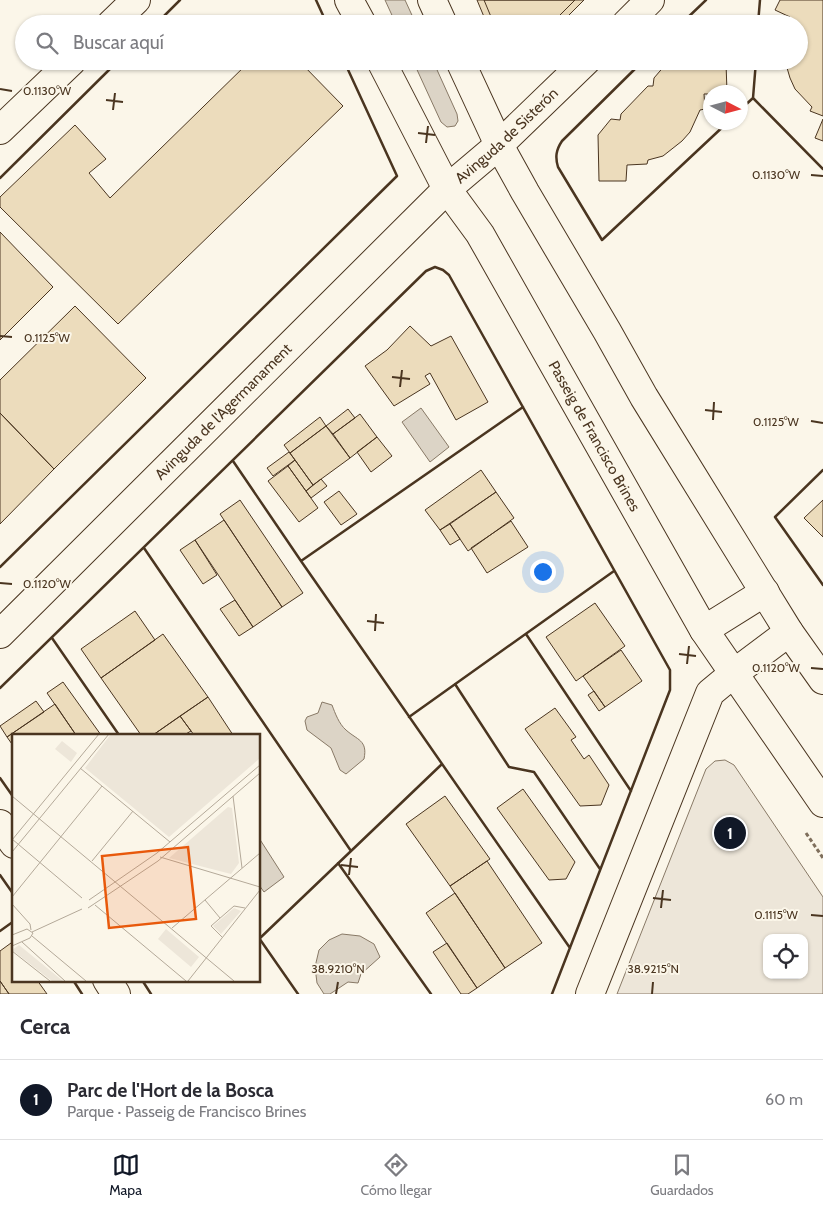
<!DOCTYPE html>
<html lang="es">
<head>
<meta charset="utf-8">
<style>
  :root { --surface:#fff; --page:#f7f7f7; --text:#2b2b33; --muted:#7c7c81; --line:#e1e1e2; --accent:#111827 }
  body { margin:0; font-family:Cabin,sans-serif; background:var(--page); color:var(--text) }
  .controls { position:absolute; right:15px; bottom:15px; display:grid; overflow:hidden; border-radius:10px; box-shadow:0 1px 4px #0004 }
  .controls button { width:45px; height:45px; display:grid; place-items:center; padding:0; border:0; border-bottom:1px solid var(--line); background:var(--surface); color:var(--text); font:25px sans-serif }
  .compass { position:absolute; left:703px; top:85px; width:45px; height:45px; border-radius:50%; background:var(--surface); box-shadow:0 1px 4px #0004; rotate:96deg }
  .you { position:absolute; left:542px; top:571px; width:18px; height:18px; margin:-12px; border:4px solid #fff; border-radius:50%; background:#1a73e8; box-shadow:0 0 0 8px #1a73e833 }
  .badge { display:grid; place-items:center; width:32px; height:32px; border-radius:50%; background:var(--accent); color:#fff; font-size:16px; font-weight:700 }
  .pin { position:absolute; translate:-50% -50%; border:2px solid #fff; box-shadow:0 1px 5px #0006 }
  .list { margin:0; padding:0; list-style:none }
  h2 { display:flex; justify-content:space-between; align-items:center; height:65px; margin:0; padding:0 20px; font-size:21px }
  h2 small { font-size:16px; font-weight:400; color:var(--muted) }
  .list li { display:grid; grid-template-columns:32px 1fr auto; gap:15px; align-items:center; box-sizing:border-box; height:80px; padding:0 20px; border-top:1px solid var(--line) }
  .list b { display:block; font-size:19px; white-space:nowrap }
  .list p { margin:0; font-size:16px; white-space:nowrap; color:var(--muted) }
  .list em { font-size:16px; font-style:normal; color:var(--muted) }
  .icon { flex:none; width:28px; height:28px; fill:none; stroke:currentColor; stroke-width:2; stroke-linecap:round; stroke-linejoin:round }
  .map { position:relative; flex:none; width:823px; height:994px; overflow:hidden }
  .search { position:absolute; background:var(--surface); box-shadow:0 1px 4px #0004; left:15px; right:15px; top:15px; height:55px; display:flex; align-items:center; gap:12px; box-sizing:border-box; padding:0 18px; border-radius:28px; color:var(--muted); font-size:19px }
  .sheet { height:145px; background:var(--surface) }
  nav { display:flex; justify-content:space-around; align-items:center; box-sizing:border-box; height:70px; border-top:1px solid var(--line); background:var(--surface); font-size:14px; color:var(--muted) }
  nav a { display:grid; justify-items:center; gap:2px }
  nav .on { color:var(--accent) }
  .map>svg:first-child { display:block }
  .green { fill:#ede6d9; stroke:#887966; fill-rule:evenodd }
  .water { fill:#dcd4c6; stroke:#887966 }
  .building { fill:#ecdcbc; stroke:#4a3520 }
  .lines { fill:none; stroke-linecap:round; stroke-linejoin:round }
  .street-casing { stroke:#4a3520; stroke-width:30 }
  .secondary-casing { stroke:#4a3520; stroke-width:30 }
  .path { stroke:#7f6f5c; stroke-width:3; stroke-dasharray:4 2.5; stroke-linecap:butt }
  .street { stroke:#fbf6e9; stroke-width:28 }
  .secondary { stroke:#fbf6e9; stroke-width:28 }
  .wall { stroke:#4a3520; stroke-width:2.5 }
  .ticks { fill:none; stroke:#4a3520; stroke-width:2 }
  .labels { text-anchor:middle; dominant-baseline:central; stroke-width:4; stroke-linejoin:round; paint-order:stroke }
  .street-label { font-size:15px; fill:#4a3520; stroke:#fbf6e9 }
  .inset-road { fill:none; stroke:#b4a999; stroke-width:1 }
  .view { fill:#e8590c; fill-opacity:0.15; stroke:#e8590c; stroke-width:2.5 }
  .inset-edge { fill:none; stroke:#4a3520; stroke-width:2.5 }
  .ticks-label { font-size:12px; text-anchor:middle; fill:#4a3520; stroke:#fbf6e9; stroke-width:4; stroke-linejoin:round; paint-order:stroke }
</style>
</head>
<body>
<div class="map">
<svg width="823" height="994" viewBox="0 0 823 994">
  <rect width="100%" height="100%" fill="#fbf6e9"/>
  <path class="green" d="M725,760l9,5 89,132v97h-206l89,-225 9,-8zM767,938h37v37h-37z"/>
  <path class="water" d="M385,0h20l11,24h-20z
    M413,61h20l24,53 1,7 -3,5 -8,1 -6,-5z
    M421,408l28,39 -19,15 -28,-40z
    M322,702l10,3c3,8 7,19 14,25 11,10 22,10 18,29l-18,15 -6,-4 -9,-22 -24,-18 -2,-9 2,-4 11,-4z
    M259,838l25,39 -20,15 -5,-7z
    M342,934l18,2 14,8 6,13 -19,17 -3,9 -10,-1 -18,12h-6l-7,-11 -2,-16 4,-17 10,-10z"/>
  <path class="building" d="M477,0h107l-24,24h-73z
    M484,0h91l-24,24h-57z
    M780,0h43v116l-13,-5 2,-4 -17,-18 -5,-11 -5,-17h14v-37h-11l2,-7 -15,-7z
    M250,61h49l44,45 -225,218 -118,-117v-10l75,-72 31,34 -17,14 21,25z
    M504,61h18l-8,8 -7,-2z
    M726,63l1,29h-17v2h-6l1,15 -5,1 -10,22 -8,9 -19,15 -15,4 -1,4 -20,1 -1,16h-27l-1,-46 13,-16 9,1 1,-6 27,-28h5l1,-8 12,-14z
    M823,119v22l-8,-3z
    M0,232l53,55 -53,53z
    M75,306l71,72 -92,91 -54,-56v-33z
    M410,326l21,20 20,-10 37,66 -32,18 -26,-47 -5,3 5,8 -36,22 -29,-40 22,-16z
    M348,409l7,9 -22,16 -7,-8z
    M0,413l54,56 -54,55z
    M360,414l17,23 -27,21 -17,-24z
    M320,417l6,9 -36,27 -6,-8z
    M326,426l24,32 -37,27 -23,-32z
    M377,437l15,19 -21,16 -14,-20z
    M289,452l6,8 -22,16 -6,-8z
    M295,460l18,25 -7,6 -18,-25z
    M288,466l30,42 -19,14 -31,-41z
    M481,470l15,22 -56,38 -15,-20z
    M321,479l6,7 -16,12 -5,-7z
    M339,491l18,23 -16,11 -17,-23z
    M496,492l18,26 -46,33 -18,-27z
    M240,500l63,93 -21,14 -62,-93z
    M823,500v37l-19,-19z
    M224,520l58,87 -29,20 -58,-87z
    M511,521l17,26 -41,26 -16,-25z
    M450,524l10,15 -10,6 -10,-15z
    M195,540l22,35 -14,9 -23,-34z
    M235,600l18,27 -14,9 -19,-27z
    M595,603l30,43 -49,35 -30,-44z
    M135,611l20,29 -54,38 -20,-29z
    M163,634l45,63 -55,38h-12l-40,-57z
    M621,650l21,31 -37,26 -22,-31z
    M63,682l38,53h-25l-29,-42z
    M594,691l11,16 -6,4 -11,-16z
    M208,697l25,38h-39l-14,-19z
    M36,701l8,11 -37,25 -7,-11z
    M55,704l21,31h-62v12l-7,-10z
    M555,708l21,29 -5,3 13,19 5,-4 20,30 -8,20 -21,1 -55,-77z
    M180,716l11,15 -7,4h-31z
    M523,789l52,73 -9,17 -17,1 -52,-72z
    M445,796l45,63 -40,27 -44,-62z
    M487,861l55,82 -37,25 -55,-82z
    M455,893l50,75 -28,20 -51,-75z
    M11,943l3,4v33h23l10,14h-38l-9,-13v-30z
    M447,943l30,45 -9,6h-7l-28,-42z
    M0,981l9,13h-9z"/>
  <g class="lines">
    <g class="street-casing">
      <g id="street">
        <path d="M111,24l25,-24"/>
        <path d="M0,130l72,-69"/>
        <path id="s1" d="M0,634l447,-445"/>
        <path d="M0,824l14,20"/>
        <path d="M107,980l9,14"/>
        <path d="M590,994l120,-301 23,-19"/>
      </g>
    </g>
    <g class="secondary-casing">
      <g id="secondary">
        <path d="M349,0l13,24"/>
        <path d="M432,0l11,24"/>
        <path d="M626,24l24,-24"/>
        <path id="s2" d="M381,61l66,128 33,45 224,396 119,173"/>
        <path d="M460,61l39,84 26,47 82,139 37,66 145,235 34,48"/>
        <path id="s3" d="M447,189l52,-44 87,-84"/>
        <path d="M704,630l61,-38"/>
        <path d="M733,674l56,-42"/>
      </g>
    </g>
    <path class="path" d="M586,24l7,-7
      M806,833l17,25"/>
    <use href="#street" class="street"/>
    <use href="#secondary" class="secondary"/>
    <path class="wall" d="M316,0l11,24
      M156,24l24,-24
      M681,24l25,-24
      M758,24l2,-24
      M643,61l-81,80c-6,9 -7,16 -4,26l44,73 126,-118
      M756,61l-3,37 70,71
      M740,110l13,-12
      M0,178l118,-117
      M233,461l68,100 222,-154
      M823,470l-48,47 48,68
      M144,548l207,303
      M301,561l269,387
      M0,567l397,-391 -53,-115
      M526,634l105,157
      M52,638l67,97
      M455,684l54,83 25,5 66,97
      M0,688l426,-417 9,-4 8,3 6,5 221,395v20l-118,304
      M409,717l205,-146
      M0,778l14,20
      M338,863l93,131
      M0,875l14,20
      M0,931l14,-10
      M259,938l39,56
      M259,939l183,-175
      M73,980l9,14
      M142,980l9,14"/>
  </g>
  <path class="ticks" d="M0,89l12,2M106,100l17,2M113,110l2,-17M418,133l17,2M426,143l2,-17M811,175l12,1M0,336l12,1M392,377l18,2M400,387l2,-17M705,410l17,2M713,420l1,-18M811,421l12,2M0,583l12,1M367,621l17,2M375,631l1,-17M679,654l17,2M687,664l2,-18M811,668l12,1M341,865l17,2M349,875l2,-17M653,898l18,2M661,908l2,-18M811,915l12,1M336,994l2,-12M652,994l1,-12"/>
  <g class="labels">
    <g class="street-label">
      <text stroke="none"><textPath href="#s3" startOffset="80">Avinguda de Sisterón</textPath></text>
      <text stroke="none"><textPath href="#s1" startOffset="315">Avinguda de l'Agermanament</textPath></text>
      <text stroke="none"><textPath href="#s2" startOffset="432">Passeig de Francisco Brines</textPath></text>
    </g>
  </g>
  <g transform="translate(12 734)">
    <rect width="248" height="248" fill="#fbf6e9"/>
    <path d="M99,0h148v25l-90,78 -84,-69zM50,7l15,12 -6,9 -16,-13zM216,73l4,1 7,55 -8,11 -62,-16zM222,174l7,3 -20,23 -8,-8zM154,195l33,28 -8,10 -33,-28zM7,211l44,36h-11l-40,-31z" fill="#ede6d9"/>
    <path class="inset-road" d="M68,34l90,74M0,62l222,185M221,62l9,72M0,105l70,59M0,106l87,-106M0,118l97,-118M148,123l100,30M80,127l41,-50M0,163l90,-111M77,166l68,-47 103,-88M193,166l15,18M0,170l18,20 1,6M83,171l91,76M76,174l70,-47 102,-88M160,194l88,-75M20,198l50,-23M0,201l15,-6 6,4 -3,5 -18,8M20,202l54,45M210,203l-11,-11 23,-20 11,2M10,208l43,39M0,217l38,30M176,247l72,-91"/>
    <path class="view" d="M176,113l8,72 -87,9 -7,-72z"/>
    <rect width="248" height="248" class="inset-edge"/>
  </g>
  <g class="ticks-label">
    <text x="47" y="95">0.1130°W</text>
    <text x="776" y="179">0.1130°W</text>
    <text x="47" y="342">0.1125°W</text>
    <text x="776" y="426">0.1125°W</text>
    <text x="47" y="588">0.1120°W</text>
    <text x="776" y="672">0.1120°W</text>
    <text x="776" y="919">0.1115°W</text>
    <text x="338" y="973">38.9210°N</text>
    <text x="653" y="973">38.9215°N</text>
  </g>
</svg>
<div class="controls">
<button><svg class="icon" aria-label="locate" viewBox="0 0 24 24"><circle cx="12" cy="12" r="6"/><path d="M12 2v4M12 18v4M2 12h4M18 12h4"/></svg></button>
</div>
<svg class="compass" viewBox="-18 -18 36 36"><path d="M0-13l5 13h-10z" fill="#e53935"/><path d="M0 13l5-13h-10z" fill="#7c7c81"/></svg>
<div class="you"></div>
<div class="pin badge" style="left:730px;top:833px">1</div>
<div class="search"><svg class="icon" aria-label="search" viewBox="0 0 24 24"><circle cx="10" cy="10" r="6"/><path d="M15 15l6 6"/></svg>Buscar aquí</div>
</div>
<section class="sheet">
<h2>Cerca<small></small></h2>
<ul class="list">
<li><span class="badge">1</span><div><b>Parc de l'Hort de la Bosca</b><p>Parque · Passeig de Francisco Brines</p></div><em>60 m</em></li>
</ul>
</section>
<nav>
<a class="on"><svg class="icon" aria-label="map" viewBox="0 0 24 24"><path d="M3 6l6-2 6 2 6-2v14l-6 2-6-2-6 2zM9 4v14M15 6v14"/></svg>Mapa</a>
<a><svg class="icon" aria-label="directions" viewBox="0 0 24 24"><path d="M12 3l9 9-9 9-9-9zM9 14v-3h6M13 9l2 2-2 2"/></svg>Cómo llegar</a>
<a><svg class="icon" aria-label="saved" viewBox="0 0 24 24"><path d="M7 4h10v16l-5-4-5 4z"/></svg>Guardados</a>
</nav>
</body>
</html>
